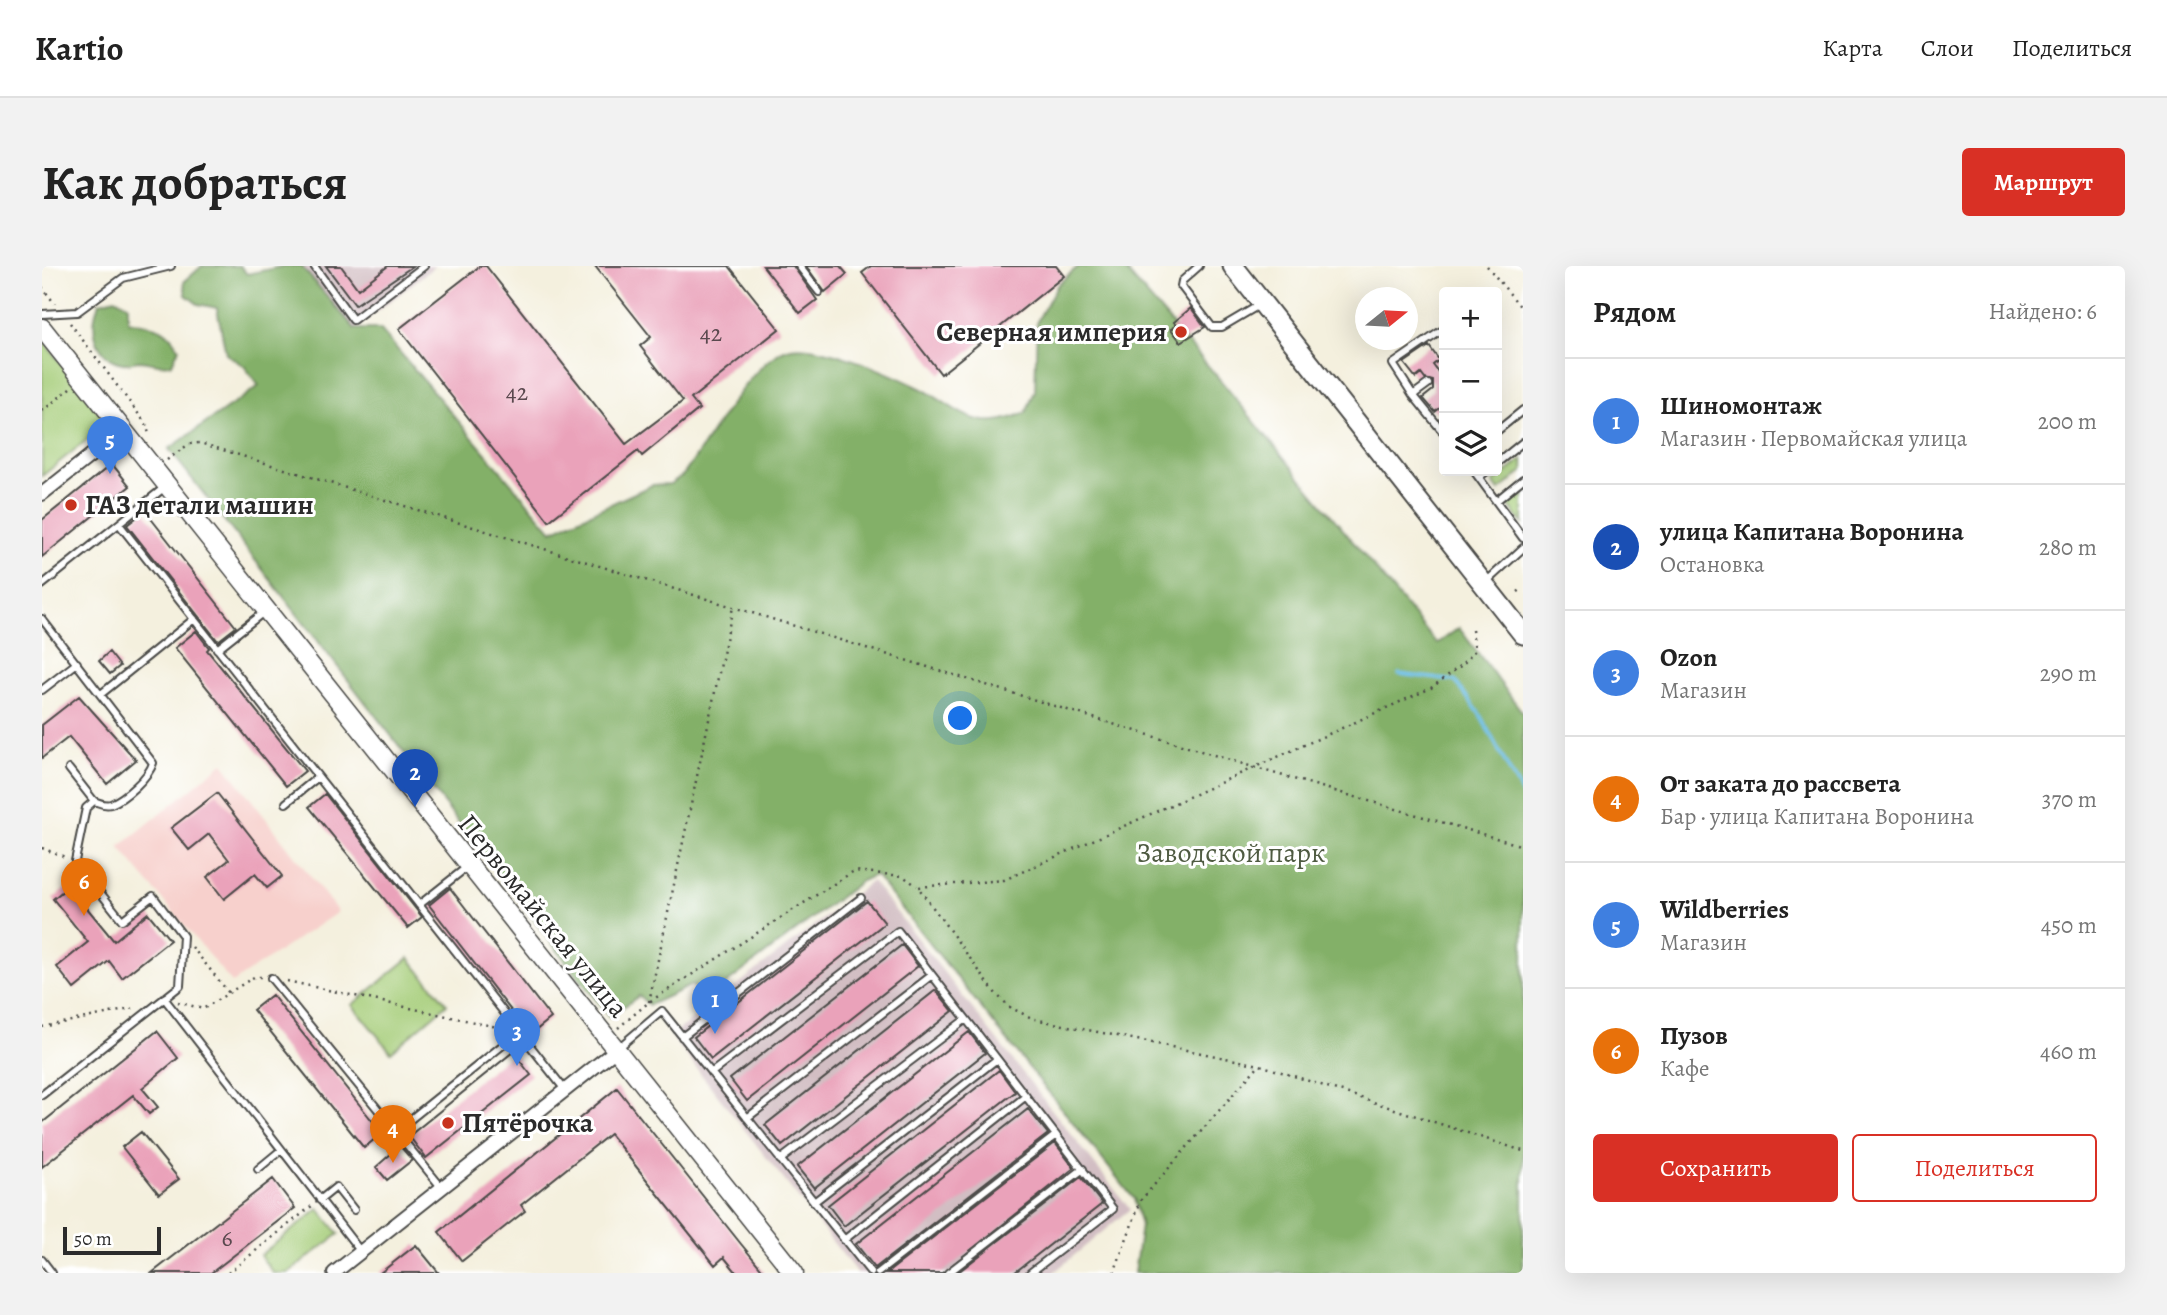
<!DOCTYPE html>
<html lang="ru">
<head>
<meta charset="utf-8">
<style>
  :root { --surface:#fff; --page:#f2f2f2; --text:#222; --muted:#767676; --line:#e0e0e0; --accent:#d93025 }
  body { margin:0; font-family:Alegreya,serif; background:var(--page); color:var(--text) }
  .controls { position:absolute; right:21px; top:21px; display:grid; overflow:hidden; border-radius:7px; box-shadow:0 7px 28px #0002 }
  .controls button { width:63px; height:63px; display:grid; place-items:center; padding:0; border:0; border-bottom:2px solid var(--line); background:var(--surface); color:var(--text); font:35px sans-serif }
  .compass { position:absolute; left:1313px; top:21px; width:63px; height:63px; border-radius:50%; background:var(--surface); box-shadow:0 7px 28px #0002; rotate:72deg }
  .scale { position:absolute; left:21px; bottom:18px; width:98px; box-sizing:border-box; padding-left:7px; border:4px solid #2b2b2b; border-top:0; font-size:19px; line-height:24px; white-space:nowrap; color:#2b2b2b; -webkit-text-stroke:5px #fff; paint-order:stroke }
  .you { position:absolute; left:919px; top:453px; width:24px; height:24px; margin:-18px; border:5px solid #fff; border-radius:50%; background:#1a73e8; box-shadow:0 0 0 10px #1a73e833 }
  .badge { display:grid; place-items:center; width:46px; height:46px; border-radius:50%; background:var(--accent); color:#fff; font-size:23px; font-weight:700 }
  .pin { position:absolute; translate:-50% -58px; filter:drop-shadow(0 2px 4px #0008) }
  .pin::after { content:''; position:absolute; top:37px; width:24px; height:21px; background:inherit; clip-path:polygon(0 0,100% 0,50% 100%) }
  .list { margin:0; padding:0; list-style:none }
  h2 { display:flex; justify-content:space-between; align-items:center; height:91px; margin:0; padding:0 28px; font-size:30px }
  h2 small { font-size:23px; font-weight:400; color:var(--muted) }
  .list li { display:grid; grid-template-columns:46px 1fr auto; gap:21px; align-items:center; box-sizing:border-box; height:126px; padding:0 28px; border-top:2px solid var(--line) }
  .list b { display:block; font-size:26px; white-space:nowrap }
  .list p { margin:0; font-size:23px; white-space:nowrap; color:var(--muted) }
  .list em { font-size:23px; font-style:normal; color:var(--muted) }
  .actions { display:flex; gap:14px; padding:21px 28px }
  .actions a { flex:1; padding:16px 0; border:2px solid var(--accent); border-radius:7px; text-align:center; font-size:24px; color:var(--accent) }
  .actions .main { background:var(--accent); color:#fff }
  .icon { flex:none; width:38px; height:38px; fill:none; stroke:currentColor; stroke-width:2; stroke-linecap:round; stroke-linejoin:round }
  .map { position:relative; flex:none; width:1481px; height:1007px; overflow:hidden; border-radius:7px }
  header { display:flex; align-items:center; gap:42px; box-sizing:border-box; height:98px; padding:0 35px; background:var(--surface); border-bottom:2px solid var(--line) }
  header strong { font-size:33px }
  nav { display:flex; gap:38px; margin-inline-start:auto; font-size:24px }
  .intro { display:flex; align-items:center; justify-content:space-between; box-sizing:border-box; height:168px; padding:0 42px }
  h1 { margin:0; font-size:49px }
  .button { padding:18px 32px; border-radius:7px; background:var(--accent); color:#fff; font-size:24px; font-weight:700 }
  main { display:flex; gap:42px; padding:0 42px }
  aside { flex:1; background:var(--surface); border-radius:7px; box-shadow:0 7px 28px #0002 }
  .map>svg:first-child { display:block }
  .built { fill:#f7d0cc }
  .industrial { fill:#d2bec3 }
  .green { fill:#a4cc77; stroke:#687c51; stroke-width:2 }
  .forest { fill:#83b068; stroke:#576e4a; stroke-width:2 }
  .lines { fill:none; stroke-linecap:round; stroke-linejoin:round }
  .stream { stroke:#6ec0e9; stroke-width:3.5 }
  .building { fill:#eaa2ba }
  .lane-casing { stroke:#494946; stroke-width:10 }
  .street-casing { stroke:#494946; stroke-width:16 }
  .secondary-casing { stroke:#494946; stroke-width:21 }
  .primary-casing { stroke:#494946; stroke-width:23 }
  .path { stroke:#494946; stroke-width:2.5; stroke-dasharray:2 5; stroke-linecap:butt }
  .lane { stroke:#fff; stroke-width:6 }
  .street { stroke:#fff; stroke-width:12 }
  .secondary { stroke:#fff; stroke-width:18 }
  .primary { stroke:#fff; stroke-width:19 }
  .poi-dot { fill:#c8321e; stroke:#fff; stroke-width:2.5 }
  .labels { text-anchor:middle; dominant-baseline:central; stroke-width:6; stroke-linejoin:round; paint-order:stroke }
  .number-label { font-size:24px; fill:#5b494f }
  .poi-label { font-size:28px; font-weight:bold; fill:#2b2b2b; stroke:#fff; text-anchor:start }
  .park-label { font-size:28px; fill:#4f5b42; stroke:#fff }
  .street-label { font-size:28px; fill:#2b2b2b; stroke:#fff }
</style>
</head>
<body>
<header>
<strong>Kartio</strong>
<nav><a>Карта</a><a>Слои</a><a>Поделиться</a></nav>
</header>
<div class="intro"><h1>Как добраться</h1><a class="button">Маршрут</a></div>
<main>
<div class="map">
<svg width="1481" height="1007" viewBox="0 0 1481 1007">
  <rect width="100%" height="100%" fill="#fff"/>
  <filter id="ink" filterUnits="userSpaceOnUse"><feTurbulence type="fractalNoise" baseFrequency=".0143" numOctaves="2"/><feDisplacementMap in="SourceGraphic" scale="14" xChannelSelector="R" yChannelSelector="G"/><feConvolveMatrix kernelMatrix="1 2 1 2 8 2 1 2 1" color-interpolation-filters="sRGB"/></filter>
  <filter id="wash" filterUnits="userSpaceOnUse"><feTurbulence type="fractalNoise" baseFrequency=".00686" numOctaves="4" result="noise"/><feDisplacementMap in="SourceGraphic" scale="28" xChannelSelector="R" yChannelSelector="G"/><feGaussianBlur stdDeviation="1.57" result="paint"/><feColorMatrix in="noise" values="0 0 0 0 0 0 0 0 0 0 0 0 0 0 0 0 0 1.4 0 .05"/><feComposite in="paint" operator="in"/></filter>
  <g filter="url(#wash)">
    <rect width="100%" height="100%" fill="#f4f0de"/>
    <path class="built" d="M181,497l115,149 -106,71 -113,-136z"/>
    <path class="industrial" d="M259,0h134l-80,63z
      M830,615l258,328 -77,64h-196l-186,-237z"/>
    <path class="green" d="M2,76l64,81 -66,53v-133z
      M1481,193v12l-24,20 -6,-8z
      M1481,221v37l-13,-16 -2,-7z
      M367,692l38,46 -56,48 -39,-47z
      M277,943l20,25 -51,39h-15l-13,-18z"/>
    <path class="forest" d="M160,0h38l7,8 38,-8h16l54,63h25l172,202 100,-46 18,-1 13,-9c26,-33 66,-112 104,-126 26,-10 105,25 131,38 20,9 39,28 61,33 16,4 32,-2 47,-7l9,-22 2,-70 21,-37 21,-18h43l99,115 216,263 22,-16 64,85v560h-389l7,-47 -7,-27 -259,-324 -14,6 -156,119 -13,-15 -43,20 -10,-9 -30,21 -440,-568 90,-63 -15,-20 -18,-12 -9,-46 -19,-4 -12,-9 -2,-13z
      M73,32l13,7v16c27,6 35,2 51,27l-7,16c-16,2 -19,-2 -32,-3 -6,0 -11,3 -17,2 -29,-4 -35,-40 -23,-61z"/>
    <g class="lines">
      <path class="stream" d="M1357,408l56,7 24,32 44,83"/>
    </g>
    <g id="blocks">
      <path class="building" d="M284,0h15l17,23 30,-23h25l-58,39z
        M438,0h6l140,178 57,-43 -43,-55 11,-9 -56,-71h134l50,63 -88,70 8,10 -57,47 -4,-5 -89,70 -150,-192z
        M721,0h30l24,34 -17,13z
        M764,0h34l7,8 -22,18z
        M829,0h185l8,10 -123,98 -79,-101z
        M1149,42l14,19 -24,15 -10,-13 6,-4 -3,-3z
        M1387,80l10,14 -6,5 11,15v25l-9,7 -12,-14 10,-8v-9l-8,-2 -4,-5 -5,4 -12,-15z
        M70,198l18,22 -88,71v-37z
        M103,245l91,116 -18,14 -91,-116z
        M154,365l13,17 -2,2 98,121 -19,15 -111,-138z
        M67,386l11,14 -10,8 -11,-13z
        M37,430l57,64 -29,24 -38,-47 -27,21v-33z
        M175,527l65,83 -15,12 -12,-14 -31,25 -17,-22 22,-17 -20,-26 -20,16 -18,-22z
        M283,528l97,123 -14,11 -99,-121z
        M27,620l45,55 34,-28 22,27 -48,38 -13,-17 -35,28 -17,-22 31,-25 -35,-43z
        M408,622l101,130 -21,17 -101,-130z
        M825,635l18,22 -174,136 -17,-22z
        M860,679l16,21 -171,135 -17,-22z
        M894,724l17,21 -171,135 -17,-21z
        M230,729l110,138 -18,15 -111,-138z
        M115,765l21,27 -36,30 16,19 -9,7 -16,-19 -91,72v-44z
        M927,766l16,21 -171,135 -17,-21z
        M471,786l18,23 -105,83 -17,-22z
        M957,804l16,22 -171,134 -16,-21z
        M575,822l124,156 24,29h-28l-13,-16 -9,8 -105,-131 -89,71 4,6 -63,50 -23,-29z
        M986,843l20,25 -173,134 -19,-24z
        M99,866l38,47 -20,15 -37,-47z
        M1013,877l19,25 -132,105h-55z
        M358,880l12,14 -25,20 -11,-13z
        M1039,911l21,27 -88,69h-57z
        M231,913l22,29 -84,65h-59z
        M374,979l23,28h-59z"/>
    </g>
  </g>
  <g filter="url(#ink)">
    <use href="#blocks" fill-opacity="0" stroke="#494946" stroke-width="2"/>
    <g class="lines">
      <g class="lane-casing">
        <path id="lane" d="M272,0l39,54 71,-54
          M757,0l20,26
          M1157,0l-17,15 -1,5 31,41h10l39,-23
          M0,48l35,-2 46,-34 48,-12
          M1386,118l-15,11 31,38
          M1371,129l-20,-31 48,-33 3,4
          M1455,165l26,-21
          M1455,197l26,-21
          M1432,205l49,67
          M1437,211l8,-6
          M1454,235l27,-22
          M77,258l446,566
          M1444,316l37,-34
          M0,319l123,-98
          M0,353l111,144c-4,14 -28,35 -42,41 -7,2 -11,-1 -17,-3
          M175,383l48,-38
          M0,424l35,-27
          M59,428l93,-75
          M244,537l32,-26
          M377,639l48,-38
          M229,712l171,210
          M122,732l197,254
          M640,771l179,-139
          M575,783l45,-38 209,262
          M669,807l187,-142 215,278 -83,64
          M0,829l138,-109 3,-50 -30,-40 -31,24 -47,-59 11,-53 8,-7 -25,-32
          M705,852l185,-143
          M354,865l123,-99
          M738,894l186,-141
          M216,903l23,-19
          M278,934l16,-13 18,23
          M772,936l183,-143
          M802,974l182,-144
          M0,994l10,13
          M836,1007l178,-138
          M906,1007l135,-104"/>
      </g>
      <g class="street-casing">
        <path id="street" d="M0,228l81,-64
          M292,1007l282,-223"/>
      </g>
      <g class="secondary-casing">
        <path id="secondary" d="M0,62l752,945"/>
      </g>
      <g class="primary-casing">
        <path id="primary" d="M1191,0l290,368"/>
      </g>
      <path class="path" d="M1445,0l36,44
        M0,21l13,17
        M28,57l76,101 4,13
        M0,145l29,-23
        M125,194l22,-16 11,-1 1056,325 267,78
        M1476,326l5,-4
        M1430,364l3,20 -12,14 -32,24 -427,192 -86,7 78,107 15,14 23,11 226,46 263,86
        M0,582l23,9
        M150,681l37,46
        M245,715l219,48
        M136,736l25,7 51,-32h9
        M607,736l84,-395
        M0,761l93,-19
        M576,762l31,-26 205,-131 49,5 14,10
        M186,1007l85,-68
        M1072,1007l27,-73 117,-134"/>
      <use href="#lane" class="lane"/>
      <use href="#street" class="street"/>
      <use href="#secondary" class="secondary"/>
      <use href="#primary" class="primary"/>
    </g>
  </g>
  <g class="poi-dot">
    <circle cx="1139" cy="66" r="7"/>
    <circle cx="29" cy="239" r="7"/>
    <circle cx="406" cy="857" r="7"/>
  </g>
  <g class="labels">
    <g class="number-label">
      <text x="669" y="67">42</text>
      <text x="475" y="126">42</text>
      <text x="185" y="972">6</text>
    </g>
    <g class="poi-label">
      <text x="1125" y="66" text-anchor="end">Северная империя</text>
      <text x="43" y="239">ГАЗ детали машин</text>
      <text x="420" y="857">Пятёрочка</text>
    </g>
    <g class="park-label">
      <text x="1189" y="587">Заводской парк</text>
    </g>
    <g class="street-label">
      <text transform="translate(501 650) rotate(51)">Первомайская улица</text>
    </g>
  </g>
</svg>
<div class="controls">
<button>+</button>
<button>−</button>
<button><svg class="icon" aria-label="layers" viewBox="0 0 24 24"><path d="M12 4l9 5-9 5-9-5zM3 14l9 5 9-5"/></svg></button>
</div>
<svg class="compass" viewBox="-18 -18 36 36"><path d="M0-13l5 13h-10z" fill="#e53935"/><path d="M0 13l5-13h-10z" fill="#767676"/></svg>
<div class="scale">50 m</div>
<div class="you"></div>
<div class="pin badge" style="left:673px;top:768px;background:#3f7fe0">1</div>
<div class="pin badge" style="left:373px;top:541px;background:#1a4fb4">2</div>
<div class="pin badge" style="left:475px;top:800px;background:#3f7fe0">3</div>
<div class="pin badge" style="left:351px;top:897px;background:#e8710a">4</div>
<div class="pin badge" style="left:68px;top:208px;background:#3f7fe0">5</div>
<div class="pin badge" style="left:42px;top:650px;background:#e8710a">6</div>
</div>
<aside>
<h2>Рядом<small>Найдено: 6</small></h2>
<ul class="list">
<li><span class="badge" style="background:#3f7fe0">1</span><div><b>Шиномонтаж</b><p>Магазин · Первомайская улица</p></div><em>200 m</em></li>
<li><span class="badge" style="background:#1a4fb4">2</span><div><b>улица Капитана Воронина</b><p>Остановка</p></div><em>280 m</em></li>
<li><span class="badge" style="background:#3f7fe0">3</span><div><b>Ozon</b><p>Магазин</p></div><em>290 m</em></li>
<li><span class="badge" style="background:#e8710a">4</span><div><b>От заката до рассвета</b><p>Бар · улица Капитана Воронина</p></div><em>370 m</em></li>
<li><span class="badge" style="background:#3f7fe0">5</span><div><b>Wildberries</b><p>Магазин</p></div><em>450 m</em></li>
<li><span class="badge" style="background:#e8710a">6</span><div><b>Пузов</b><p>Кафе</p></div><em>460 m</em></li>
</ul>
<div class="actions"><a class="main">Сохранить</a><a>Поделиться</a></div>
</aside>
</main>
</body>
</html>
